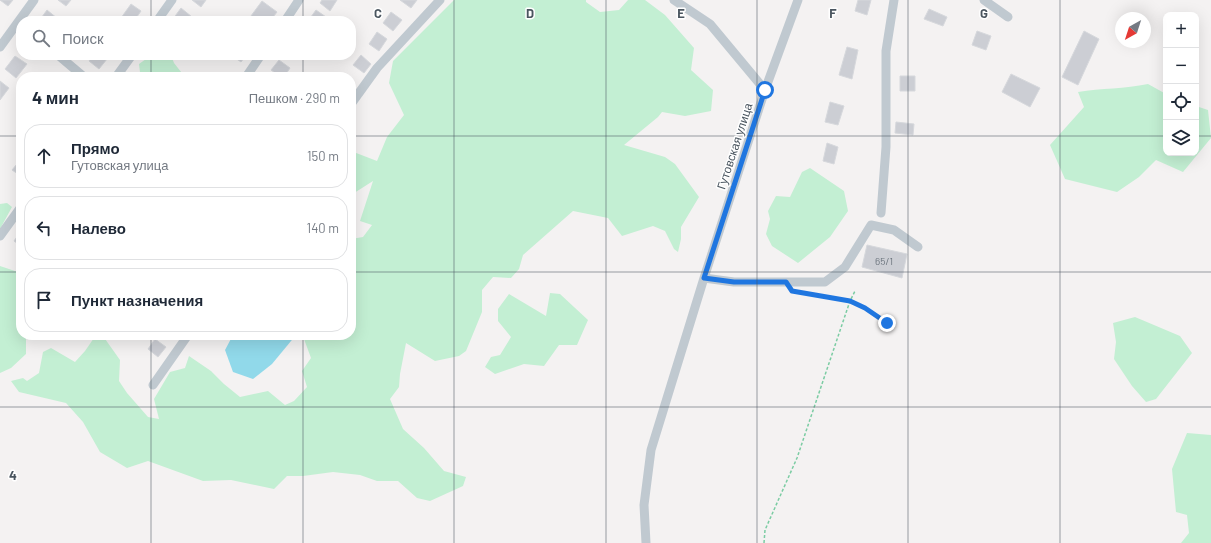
<!DOCTYPE html>
<html lang="ru">
<head>
<meta charset="utf-8">
<style>
  :root { --surface:#fff; --page:#f6f6f7; --text:#1f2937; --muted:#747a83; --line:#e0e1e3 }
  body { margin:0; font-family:Barlow,sans-serif; background:var(--page); color:var(--text) }
  .controls { position:absolute; right:12px; top:12px; display:grid; overflow:hidden; border-radius:8px; box-shadow:0 4px 16px #0002 }
  .controls button { width:36px; height:36px; display:grid; place-items:center; padding:0; border:0; border-bottom:1px solid var(--line); background:var(--surface); color:var(--text); font:20px sans-serif }
  .compass { position:absolute; left:1115px; top:12px; width:36px; height:36px; border-radius:50%; background:var(--surface); box-shadow:0 4px 16px #0002; rotate:219deg }
  .stop { position:absolute; width:12px; height:12px; margin:-9px; border:3px solid #1f76e0; border-radius:50%; background:#fff }
  .stop.end { background:#1f76e0; border-color:#fff; box-shadow:0 1px 4px #0008 }
  .list { margin:0; padding:0; list-style:none }
  h2 { display:flex; justify-content:space-between; align-items:center; height:52px; margin:0; padding:0 16px; font-size:17px }
  h2 small { font-size:13px; font-weight:400; color:var(--muted) }
  .list li { display:grid; grid-template-columns:26px 1fr auto; gap:12px; align-items:center; box-sizing:border-box; height:64px; margin:0 8px 8px; padding:0 8px; border:1px solid var(--line); border-radius:16px }
  .list b { display:block; font-size:15px; white-space:nowrap }
  .list p { margin:0; font-size:13px; white-space:nowrap; color:var(--muted) }
  .list em { font-size:13px; font-style:normal; color:var(--muted) }
  .icon { flex:none; width:22px; height:22px; fill:none; stroke:currentColor; stroke-width:2; stroke-linecap:round; stroke-linejoin:round }
  .map { position:relative; flex:none; width:1211px; height:543px; overflow:hidden }
  .search { position:absolute; background:var(--surface); box-shadow:0 4px 16px #0002; left:16px; top:16px; width:340px; height:44px; display:flex; align-items:center; gap:10px; box-sizing:border-box; padding:0 14px; border-radius:16px; color:var(--muted); font-size:15px }
  .panel { position:absolute; background:var(--surface); box-shadow:0 4px 16px #0002; left:16px; top:72px; width:340px; height:268px; border-radius:16px }
  .map>svg:first-child { display:block }
  .green { fill:#c3efd3 }
  .water { fill:#91d9ea }
  .building { fill:#ccced4; stroke:#d6d8dc }
  .lines { fill:none; stroke-linecap:round; stroke-linejoin:round }
  .path { stroke:#7bcca3; stroke-width:1.5; stroke-dasharray:3 2; stroke-linecap:butt }
  .minor { stroke:#c0c9d0; stroke-width:9 }
  .route { stroke:#1f76e0; stroke-width:5 }
  .grid { fill:none; stroke:#4a555f; stroke-width:1; stroke-opacity:0.55 }
  .labels { text-anchor:middle; dominant-baseline:central; stroke-width:3; stroke-linejoin:round; paint-order:stroke }
  .number-label { font-size:10px; fill:#6a737c }
  .street-label { font-size:12px; fill:#4a555f; stroke:#fff }
  .grid-label { font-size:13px; text-anchor:middle; font-weight:bold; fill:#4a555f; stroke:#fff; stroke-width:3; stroke-linejoin:round; paint-order:stroke }
</style>
</head>
<body>
<div class="map">
<svg width="1211" height="543" viewBox="0 0 1211 543">
  <rect width="100%" height="100%" fill="#f4f2f2"/>
  <path class="green" d="M454,0h132v2l14,10 19,-2 9,-10h17l20,15 29,33 -3,22 22,20 -2,21 -26,5 -23,-4 -4,5 -34,28 41,12 10,7 24,33 -18,30v12l-3,13 -4,-3 -9,-18 -12,-5 -31,10 -14,-18 -35,-7 -50,44 -4,14 -8,9 -18,-1 -11,13v22l-16,39 -7,5 -24,5 -29,-18 -6,31 -1,13 -9,12 13,30 21,19 20,23 22,6 -3,9 -33,15 -13,-3 -19,-17h-21l-17,-6 -27,-3 -30,4h-16l-13,13 -43,-9 -28,1 -55,-20 -21,7 -27,-16 -17,-30 -17,-19 -47,-11 -8,-11 12,-3 4,3 12,-8 4,-21 8,-4 24,14 10,-11 11,-16 7,1 17,24 -1,21 8,12 21,24 11,2 -5,-20 16,-27 15,-4 4,-12 22,15 13,13 16,13 28,-6 17,14 9,-4 13,-14 -5,-16 9,-13 -7,-19 3,-4h44v-96l12,-2 9,-12 -12,-4 13,-40 -22,14v-44l26,10 10,-24 17,-22 -15,-32 4,-22z
    M149,55h22l3,8 11,14h-47l2,-5 -1,-8 7,-5z
    M1148,84l18,10v59h30v-47l12,4 3,28 -28,34 -27,-12 -17,17 -22,15 -52,-13 -15,-34 34,-38 -6,-15c23,-4 47,-3 70,-8z
    M810,168l34,23 4,20 -18,26 -32,26 -26,-17 -6,-12 4,-15 -2,-8 8,-15 14,1 12,-25z
    M7,203l5,4 -12,22v-25z
    M0,266l21,7v62h5v19l-15,14 -11,5z
    M550,293l10,1 28,26 -11,25h-18l-15,21 -20,-2 -29,10 -10,-7 6,-10 9,-2 11,-18 -13,-16v-12l11,-15 37,22z
    M1135,317l45,19 12,17 -36,46 -10,3 -14,-16 -18,-27 2,-17 -3,-19z
    M1187,433l24,2v108h-30l8,-10 -2,-18 -11,-3 -4,-43z"/>
  <path class="water" d="M233,335h63l-24,29 -19,15 -20,-7 -8,-22z"/>
  <path class="building" d="M0,0h13l-5,6z
    M58,0h13l-5,6z
    M192,0h14l-5,7z
    M322,0h15l-7,11 -10,-8z
    M400,0h17l-6,8z
    M858,0h13l-4,15 -12,-4z
    M262,1l15,11 -7,9h-20l-2,-1z
    M131,4l10,7 -7,10h-9l-4,-3z
    M181,8l11,9 -2,4h-15l-2,-2z
    M929,9l18,8 -4,9 -19,-7z
    M47,10l11,9 -1,2h-18z
    M316,10l10,7 -3,4h-15z
    M391,12l11,8 -9,11 -10,-8z
    M977,31l14,5 -5,14 -14,-5z
    M1084,31l15,8 -21,46 -16,-8z
    M377,32l10,7 -8,12 -10,-7z
    M847,47l11,3 -6,29 -13,-4z
    M94,55h8l5,4 -8,10 -10,-8z
    M231,55h15l-5,7z
    M361,55l10,9 -7,9 -11,-8z
    M15,56l12,8 -11,14 -11,-9z
    M279,60l11,8 -6,9h-3l-10,-7z
    M1011,74l29,14 -10,19 -28,-15z
    M900,76h15v15h-15z
    M0,81l9,7 -9,12z
    M830,102l14,4 -6,19 -13,-3z
    M896,122l18,2 -1,11 -18,-2z
    M827,143l11,4 -4,17 -11,-3z
    M21,159v17l-9,-6z
    M21,231v15l-7,-5z
    M867,245l40,9 -5,24 -40,-11z
    M155,339l11,8 -8,10 -10,-8z"/>
  <g class="lines">
    <path class="path" d="M798,292l52,9 15,7 22,15
      M764,543l1,-13 32,-72 53,-157 5,-10"/>
    <path class="minor" d="M674,0l36,24 55,66
      M984,0l24,17
      M157,21l15,-21
      M285,21l14,-21
      M0,47l34,-47
      M58,55l26,22
      M116,77l16,-22
      M246,77l15,-22
      M351,104l26,-36 63,-68
      M881,213l5,-66v-96l8,-51
      M0,236l21,-29
      M704,278l30,4h91l20,-15 26,-42 23,5 24,17
      M153,385l35,-50
      M646,543l-2,-38 7,-55 53,-172 61,-188 33,-90"/>
  </g>
  <g class="lines">
    <path class="route" d="M765,90l-61,188 30,4h52l6,9 58,10 15,7 22,15"/>
  </g>
  <path class="grid" d="M151,0v21M303,0v21M454,0v543M606,0v543M757,0v543M908,0v543M1060,0v543M151,55v22M303,55v22M0,136h21M351,136h815M1196,136h15M0,272h21M351,272h860M151,335v208M303,335v208M0,407h1211"/>
  <g class="labels">
    <g class="number-label">
      <text x="884" y="261">65/1</text>
    </g>
    <g class="street-label">
      <text transform="translate(734 146) rotate(-72)">Гутовская улица</text>
    </g>
  </g>
  <g class="grid-label">
    <text x="378" y="18">C</text>
    <text x="530" y="18">D</text>
    <text x="681" y="18">E</text>
    <text x="833" y="18">F</text>
    <text x="984" y="18">G</text>
    <text x="13" y="480">4</text>
  </g>
</svg>
<div class="controls">
<button>+</button>
<button>−</button>
<button><svg class="icon" aria-label="locate" viewBox="0 0 24 24"><circle cx="12" cy="12" r="6"/><path d="M12 2v4M12 18v4M2 12h4M18 12h4"/></svg></button>
<button><svg class="icon" aria-label="layers" viewBox="0 0 24 24"><path d="M12 4l9 5-9 5-9-5zM3 14l9 5 9-5"/></svg></button>
</div>
<svg class="compass" viewBox="-18 -18 36 36"><path d="M0-13l5 13h-10z" fill="#e53935"/><path d="M0 13l5-13h-10z" fill="#747a83"/></svg>
<div class="stop" style="left:765px;top:90px"></div>
<div class="stop end" style="left:887px;top:323px"></div>
<div class="search"><svg class="icon" aria-label="search" viewBox="0 0 24 24"><circle cx="10" cy="10" r="6"/><path d="M15 15l6 6"/></svg>Поиск</div>
<section class="panel">
<h2>4 мин<small>Пешком · 290 m</small></h2>
<ul class="list">
<li><svg class="icon" aria-label="ahead" viewBox="0 0 24 24"><path d="M12 20V5M6 11l6-6 6 6"/></svg><div><b>Прямо</b><p>Гутовская улица</p></div><em>150 m</em></li>
<li><svg class="icon" aria-label="left" viewBox="0 0 24 24"><path d="M17 20v-9H6M10 6l-5 5 5 5"/></svg><div><b>Налево</b></div><em>140 m</em></li>
<li><svg class="icon" aria-label="arrive" viewBox="0 0 24 24"><path d="M6 21V4h12l-3 4 3 4H6"/></svg><div><b>Пункт назначения</b></div></li>
</ul>
</section>
</div>
</body>
</html>
